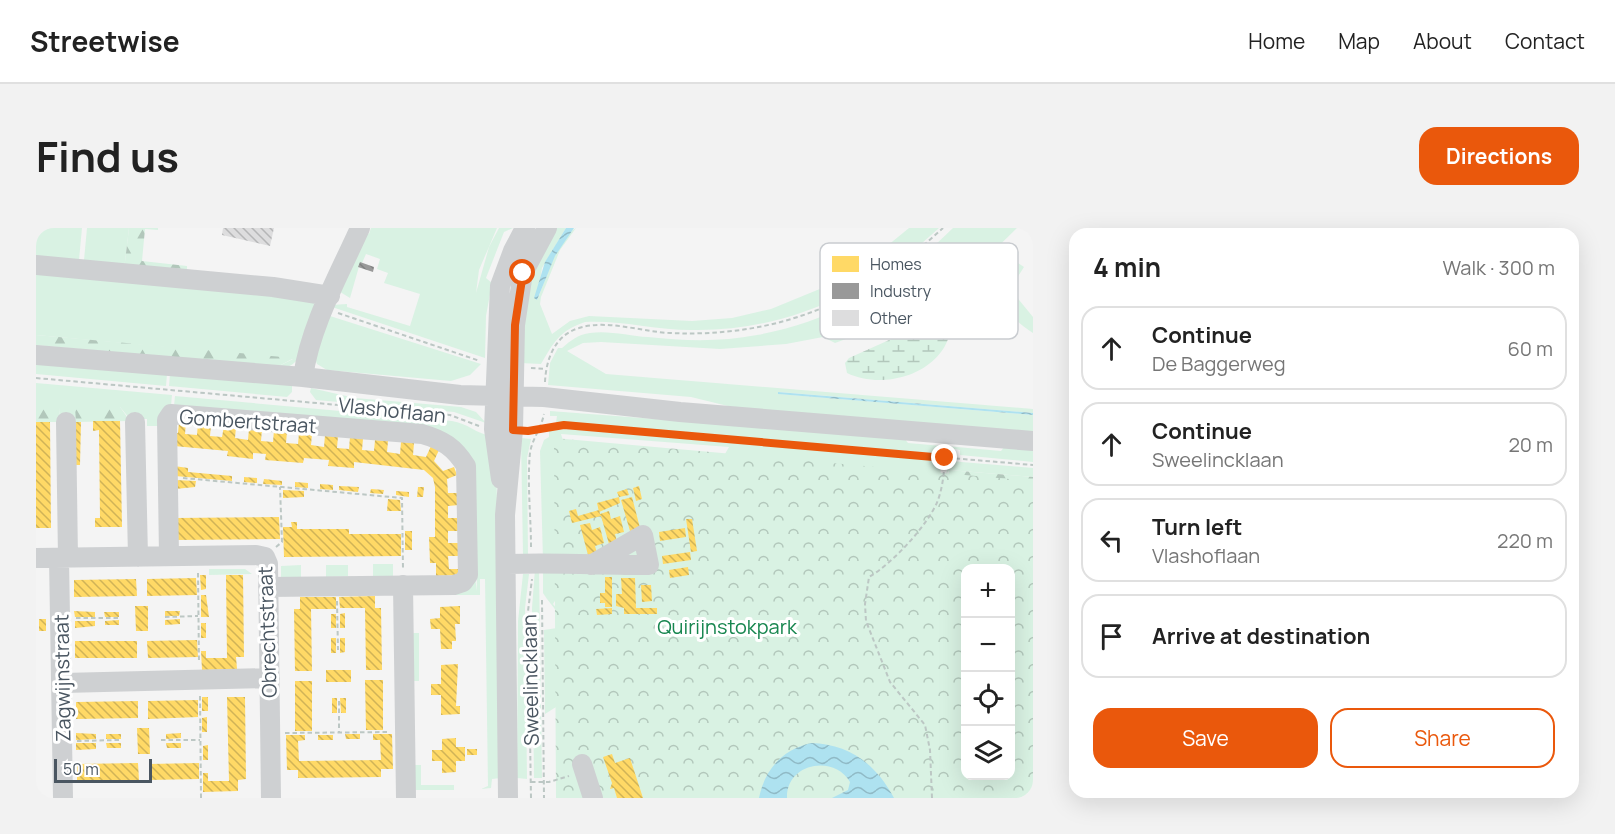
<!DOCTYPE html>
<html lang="en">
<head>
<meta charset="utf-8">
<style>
  :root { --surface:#fff; --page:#f2f2f2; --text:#222; --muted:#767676; --line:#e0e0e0; --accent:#ea580c }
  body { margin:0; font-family:Manrope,sans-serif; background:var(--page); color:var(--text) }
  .controls { position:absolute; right:18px; bottom:18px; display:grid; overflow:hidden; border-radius:12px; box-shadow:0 6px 24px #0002 }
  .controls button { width:54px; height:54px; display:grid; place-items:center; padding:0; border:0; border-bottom:2px solid var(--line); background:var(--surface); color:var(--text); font:30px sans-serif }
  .scale { position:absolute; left:18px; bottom:15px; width:98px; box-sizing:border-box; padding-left:6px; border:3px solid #4a5661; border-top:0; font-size:16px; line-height:21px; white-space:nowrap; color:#4a5661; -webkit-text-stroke:4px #fff; paint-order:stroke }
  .stop { position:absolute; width:18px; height:18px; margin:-14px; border:4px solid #ea580c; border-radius:50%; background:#fff }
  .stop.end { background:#ea580c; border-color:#fff; box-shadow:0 2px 6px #0008 }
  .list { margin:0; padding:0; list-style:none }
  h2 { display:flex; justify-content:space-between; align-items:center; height:78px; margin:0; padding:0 24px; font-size:26px }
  h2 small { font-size:20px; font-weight:400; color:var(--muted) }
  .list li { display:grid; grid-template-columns:39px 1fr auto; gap:18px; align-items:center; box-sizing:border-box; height:84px; margin:0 12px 12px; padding:0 12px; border:2px solid var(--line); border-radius:18px }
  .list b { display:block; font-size:22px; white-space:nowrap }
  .list p { margin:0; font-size:20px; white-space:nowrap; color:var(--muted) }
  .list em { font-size:20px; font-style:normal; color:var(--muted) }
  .actions { display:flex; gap:12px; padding:18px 24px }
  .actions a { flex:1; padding:14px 0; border:2px solid var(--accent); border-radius:18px; text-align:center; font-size:21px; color:var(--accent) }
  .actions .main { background:var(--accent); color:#fff }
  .icon { flex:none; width:33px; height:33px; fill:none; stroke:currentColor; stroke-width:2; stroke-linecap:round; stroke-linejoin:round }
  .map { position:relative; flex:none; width:997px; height:570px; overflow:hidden; border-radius:18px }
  header { display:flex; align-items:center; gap:36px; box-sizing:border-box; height:84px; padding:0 30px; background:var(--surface); border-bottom:2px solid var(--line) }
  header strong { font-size:28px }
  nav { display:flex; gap:33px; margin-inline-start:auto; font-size:21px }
  .intro { display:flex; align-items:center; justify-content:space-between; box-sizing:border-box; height:144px; padding:0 36px }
  h1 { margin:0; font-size:42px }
  .button { padding:15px 27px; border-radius:18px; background:var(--accent); color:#fff; font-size:21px; font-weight:700 }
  main { display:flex; gap:36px; padding:0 36px }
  aside { flex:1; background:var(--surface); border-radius:18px; box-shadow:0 6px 24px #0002 }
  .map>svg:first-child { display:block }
  .green { fill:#d9f2e3; fill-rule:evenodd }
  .forest { fill:url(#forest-firs) }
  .wetland { fill:url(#wetland-marsh) }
  .park { fill:url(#park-crowns); fill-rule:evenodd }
  .water { fill:url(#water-waves) }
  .homes { fill:url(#homes-back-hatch) }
  .industry { fill:url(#industry-back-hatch) }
  .building { fill:url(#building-back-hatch) }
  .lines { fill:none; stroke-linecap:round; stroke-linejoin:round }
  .path { stroke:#bcc7c4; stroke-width:2; stroke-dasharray:4.5 3; stroke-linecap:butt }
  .minor { stroke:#ced0d2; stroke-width:20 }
  .route { stroke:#ea580c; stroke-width:8 }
  .labels { text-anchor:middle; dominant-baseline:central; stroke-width:6; stroke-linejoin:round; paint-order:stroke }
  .street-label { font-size:20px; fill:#4a5661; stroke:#fff }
  .park-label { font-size:20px; fill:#17864f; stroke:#fff }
  .key { fill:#fff; stroke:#c9ccd0; stroke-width:1.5 }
  .key-label { font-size:16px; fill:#4a5661 }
</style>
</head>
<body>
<header>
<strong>Streetwise</strong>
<nav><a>Home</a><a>Map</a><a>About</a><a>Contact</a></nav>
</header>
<div class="intro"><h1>Find us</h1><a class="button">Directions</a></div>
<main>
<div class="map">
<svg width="997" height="570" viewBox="0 0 997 570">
  <defs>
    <pattern id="forest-firs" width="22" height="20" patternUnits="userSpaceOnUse" patternTransform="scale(1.5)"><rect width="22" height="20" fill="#d9f2e3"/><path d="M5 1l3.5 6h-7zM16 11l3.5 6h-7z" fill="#b2c7bb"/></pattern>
    <pattern id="wetland-marsh" width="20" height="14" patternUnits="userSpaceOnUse" patternTransform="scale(1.5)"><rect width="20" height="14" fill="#d9f2e3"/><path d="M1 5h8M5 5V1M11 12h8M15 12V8" fill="none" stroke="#b2c7bb"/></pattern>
    <pattern id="park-crowns" width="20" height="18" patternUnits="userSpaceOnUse" patternTransform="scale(1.5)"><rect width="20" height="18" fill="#d9f2e3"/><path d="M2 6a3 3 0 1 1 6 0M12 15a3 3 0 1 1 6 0" fill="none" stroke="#b2c7bb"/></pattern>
    <pattern id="water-waves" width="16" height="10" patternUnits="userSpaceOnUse" patternTransform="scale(1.5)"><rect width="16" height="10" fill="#aee2f0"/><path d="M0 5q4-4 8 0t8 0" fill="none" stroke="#90bac6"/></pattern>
    <pattern id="homes-back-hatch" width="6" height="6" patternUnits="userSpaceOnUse" patternTransform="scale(1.5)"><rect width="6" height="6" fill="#ffd966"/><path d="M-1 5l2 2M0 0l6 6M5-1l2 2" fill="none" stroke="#d0b357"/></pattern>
    <pattern id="industry-back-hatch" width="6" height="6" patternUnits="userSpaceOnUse" patternTransform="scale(1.5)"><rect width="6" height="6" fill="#999"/><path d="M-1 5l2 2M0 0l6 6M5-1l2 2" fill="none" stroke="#7f8080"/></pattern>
    <pattern id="building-back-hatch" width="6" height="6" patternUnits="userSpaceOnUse" patternTransform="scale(1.5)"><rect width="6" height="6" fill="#ddddde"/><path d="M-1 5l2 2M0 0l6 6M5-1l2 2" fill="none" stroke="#b5b6b7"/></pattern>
  </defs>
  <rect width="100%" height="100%" fill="#f4f4f4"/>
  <path class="green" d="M0,0h46l-3,32 -43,2z
    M51,0h42l-5,42 -40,-10z
    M327,0l6,6 2,-6h126l-18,42 -3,23 13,-46 10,-19h14l-9,4 -18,46 6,5 -6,33 -1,42 -153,-51 -1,-2 16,-1v3l63,19 10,-32 -36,-11 4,-10 -11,-4 3,-10 -14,-5 -4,9h-2l-10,35 -13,-8z
    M517,0h13l-24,40 -5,32c10,-21 17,-60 39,-72l-16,22 -19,47 -1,7 12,30 18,-13 19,-5 103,5 40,-3 39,-9 78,-32 60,-49h30c-69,64 -153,104 -248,102 -35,0 -71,-10 -106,-8 -26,9 -31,20 -44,42l-21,-1 4,-72z
    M917,0h64l-50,49 -11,-3 -86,56 -35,13 -12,-6 -37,7 -66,5 -119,-7 -18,1 -16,8 39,23 427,35v4l-254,-21v2l254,21v19l-297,-26 -45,-11 -143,-12 2,-22 8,-15h4c8,-7 17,-14 28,-15 18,-3 40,3 58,4 37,4 73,5 109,-2 78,-14 141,-53 196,-107z
    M974,30l14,9 -9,14v14l18,22v16c-32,-21 -41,-39 -23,-75z
    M0,42l269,25 9,7 4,12c-8,20 -13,51 -37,55l-245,-22v-2l241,22 16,-8 -257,-24z
    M294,88l151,48 -11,11 -19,6 -124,-11 -10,-6 -3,-8z
    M0,134l131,12 -1,12 -130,-12z
    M134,146l122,11v7l-5,5 -118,-11z
    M0,155l136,12 -1,11 -5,1 -7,9v10h-12v-7h-17l-10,-12h-44v33l-16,-18 -1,-14h-23z
    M275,160l44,10 106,9 15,5 10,11 -32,-11 -138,-12 -6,-8z
    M139,168l277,25c15,2 25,13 39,15l5,23 1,44 4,275 -9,1 -1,9 -10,1 7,-3 -3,-207h-5v16h-34l29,-18 2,14 -2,-93 -12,-51 -289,-41z
    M514,183l354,27 4,5 34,3v8l-386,-31 1,-7h-7z
    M532,201l371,31c8,33 -14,58 -34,82 -9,10 -17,22 -30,29 -12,6 -26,8 -40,11 -35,9 -54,17 -79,43l-14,-6 -23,6 -35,22 -16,22 -24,63 -47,-69 -50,-64 -4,-6v-24h17l-2,27 -5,8 8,10 2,-2 39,48 42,63c21,-46 21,-89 80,-105 11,-3 21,-6 31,2l18,-19 24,-13c-35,-10 -47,-39 -69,-65 -6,-7 -14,-13 -22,-19v-17l23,-40 -168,-13 16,52 16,23 1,-8 21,-5 -1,-7 39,-10 40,29 10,70 -2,3 -25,4 -8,7v24l-77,1 -3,-3v-31h-17v-3h18v34l8,1 68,-2v-22l9,-8 26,-5 -9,-69 -38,-27 -35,9 1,6 -22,6 2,7 -21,6 -2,-7 -7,2 12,46 -38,3 -3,-109 4,-11 5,-3v-6zM831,274l25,12 14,23 -20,24 -12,9 -23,-6 -22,-16c3,-26 13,-38 38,-46zM780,310c9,8 15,24 10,35l-15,6 -4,-3 3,-26z
    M485,210l10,1 -4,19 1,97h-5z
    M910,218l55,5 4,-5 28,3v13l-73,-7v-5l-5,-1 -1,6 -9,-1z
    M914,233l83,7v9l-84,-7 -4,7z
    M337,336h20v12h-20z
    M265,337v12h-20v-11z
    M290,337h22v11l-22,1z
    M173,341h36l7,5 -43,1z
    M499,341h4l3,209h-8l-2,-170z
    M487,346h6l-4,34 2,171 -10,-1 1,-157z
    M521,400l-1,79 -11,7 -1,-84z
    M377,405h6v48h-6z
    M379,537h6v20h33v5h-42z"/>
  <path class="forest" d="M93,0h29v2l-13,-1 -3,32 45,5v5l-63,-1z
    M0,107l258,23 -17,9 -241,-22z
    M39,179h45l10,14 -54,1z
    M0,180h23l1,14h-24z
    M913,242l84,7v23l-85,-24z"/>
  <path class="wetland" d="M909,67c4,5 5,14 6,22 4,52 -63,76 -104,56l-2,-10 4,-5 58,-26z"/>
  <path class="park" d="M518,210l479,43v317h-477zM930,340h45v208h-45z"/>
  <path class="water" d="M530,0h8l-19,28 -18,44 -3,-2 11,-36z
    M742,164l255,21v2l-255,-21z
    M775,515c38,1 65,21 83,55h-62l16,-8 2,-8c-16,-28 -64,-19 -63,16h-28c6,-29 23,-48 52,-55z"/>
  <path class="homes" d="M57,193h27l2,106h-27v-9h5l-1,-88 -6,1z
    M0,194h14l1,106h-15z
    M40,194h5l-1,43h-5z
    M143,194h7l-1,12 12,1 1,-12 13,2 -1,11 12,1 2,-11 12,1 -1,11 13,2 1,-12 13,1 -1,12 12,1 1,-12 13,2 -1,11 12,1 1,-11 13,1 -1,11 13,2 1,-12 13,1 -1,12 12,1 1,-12 13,2 -1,11 12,1 1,-11 13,1 -1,11 13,2 1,-12 13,1 -1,12 13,2 5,-11 8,4 -5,11 9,10 11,-4 3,8 -10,4 1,14h11v12l-11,1v12h12v13h-12v12h12v13h-12l1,13h11v6l-24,1v-13h-6l-1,-26h6v-50l-2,-9 -9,-8 -70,-8v6l-26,-2 1,-6 -25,-2 -1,5 -38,-3 1,-6 -13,-1v6l-26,-3 1,-5 -54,-5v-13h4z
    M138,238l14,2v4l44,4v5l-57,-5z
    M208,249l13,1v5l-13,-1z
    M228,251l18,2v4l-19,-1z
    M139,252l21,1 -1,6 -20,2z
    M259,254l13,1v5l-13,-1z
    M284,256l13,1v5l-13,-1z
    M303,258l20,1 -1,5 -19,-2z
    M603,258l3,13 -6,2 -3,-13z
    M382,259h6l-1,10h-6z
    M335,261l13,1 -1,4 -13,-1z
    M591,261l2,6 -10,2 -2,-5z
    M247,262l21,1v6l-21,1z
    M360,263l13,1v5l-13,-2z
    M583,269l1,6 -21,9 -2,-9z
    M596,269l8,31 -10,3 -9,-31z
    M352,271l12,1 1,11h-14z
    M540,281l2,7 21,-6 1,4 9,-3 2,8 9,-3 4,16 -9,2 2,8 -8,2 -8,-28 -29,7 -3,-12z
    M243,289l1,22 -105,1v-22z
    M650,291h6l5,32 -6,1z
    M255,294h6v7h52v5h52v22l-117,1 -1,-30h9z
    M554,295l2,7 8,-3 4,16 -9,3 2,7 -9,2 -8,-30z
    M649,300l1,9 -26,4 -1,-9z
    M369,303h7v19h-7z
    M654,324l1,8 -28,4 -1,-8z
    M652,339l1,8 -19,3 -1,-8z
    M164,347h6v14l-5,1z
    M190,347h17l1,82h-8l1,12 -35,1 -1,-19h5v7h21z
    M569,349h7v30h-7v-4h-5v-10h5z
    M160,350l1,17 -50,1v-17z
    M585,350h14l1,30h21v6h-33v-6l-8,-2v-12h6z
    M100,351l1,17 -63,1v-17z
    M605,357h10l1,16 -10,1z
    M165,367h5l3,22h-8z
    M339,368v12h6l1,62h-16l-1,-62h-25l-1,-11z
    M264,369h36v12h-25l1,62h-17l-1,-62h6z
    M99,378h13v25h-12z
    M424,378v18h-5l1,17h-4v8h-11l-1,-20h-9l-1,-10 10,-1v-11z
    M576,380v6l-15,1 -1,-6z
    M38,383l21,1v5h-20z
    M129,383h15l-1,5h-14z
    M68,384h15v5h-14z
    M309,385v15h-5v-14z
    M295,386h5v14h-5z
    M3,391h7v12h-7z
    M144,391v5l-15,1v-5z
    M83,392v5h-14v-4z
    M39,393h20v5l-20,2z
    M165,395h5v15h-5z
    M295,410h5v15h-5z
    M304,410h5v14l-5,1z
    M161,412l1,17 -50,1 -1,-17z
    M39,413h62v17h-62z
    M422,436l-2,42h4v8l-19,1v-20h-10v-11h10v-19z
    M290,442h25v12h-25z
    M329,452h18v50h-17z
    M259,453h17v50h-17z
    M166,469h6v14h-6z
    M191,469h18l1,82 -8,1v11l-35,1v-19h5v8h21z
    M296,470h5v15h-5z
    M304,470h6v15h-5z
    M162,472v17l-50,2v-18z
    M102,473v17l-62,1v-17z
    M171,489v15h-5v-14z
    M101,500h12l1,26h-12z
    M40,505l20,1v5l-20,1z
    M145,505v5l-15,1v-5z
    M70,506h15v5h-15z
    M309,506h15v5h-14z
    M337,506h19l1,35h-12v8l-83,1v-8h-11l-1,-35h19v5l-7,1 1,20 82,-1 -1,-20h-7z
    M282,507h15v5h-15z
    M420,510v9h9v14h-9v11l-14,1v-12h-10v-11h10v-11z
    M40,515h20v6l-20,1z
    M70,515h15v5h-14z
    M130,515h15v5h-14z
    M172,517v15h-5v-14z
    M431,521h10v6h-10z
    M576,526l3,9 15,-5 13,40h-26l-3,-10 -4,1 2,-6 -9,-26z
    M102,535l1,17h-62v-16z
    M163,535v16l-50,1v-16z"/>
  <path class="industry" d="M324,34l14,5 -1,5 -15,-5z"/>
  <path class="building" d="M187,0h51l-4,18 -48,-11z"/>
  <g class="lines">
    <path class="path" d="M302,85l142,48
      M495,140l15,1
      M0,150l414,37 29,11
      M509,154c1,-23 10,-47 34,-54 28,-9 63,4 91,5 109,5 194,-32 273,-105
      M494,203l34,-6 469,40
      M147,250l219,20 1,71
      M240,319l6,-5 -2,-55
      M495,319c0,-30 -4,-64 -1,-94 2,-14 11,-24 14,-39
      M162,345l1,90
      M506,372l2,198
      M301,373l1,49
      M129,389l33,-1
      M40,390h42
      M164,468l1,102
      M303,473v31
      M249,505l105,-1
      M125,512h39
      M41,513l42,-1
      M495,554h18l20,-6
      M495,570l-3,-187 4,-32
      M896,570l-2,-48 -5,-25 -35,-43 -24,-61 -1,-17 4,-27c23,-13 60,-53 69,-77 5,-14 6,-28 7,-42"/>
    <path class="minor" d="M0,37l237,22 57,9
      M0,127l267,22 157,18 84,2 136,15 353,29
      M267,149c7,-51 36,-102 57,-149
      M30,194l2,136
      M99,194l3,135
      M465,251l-7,-50 6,-143 13,-35 12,-23
      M133,328l-2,-136 4,-6 251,20c21,6 32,13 44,32l2,109 -5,7 -9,3 -186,2
      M0,330l220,-3 9,2 3,7 3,234
      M23,330l4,240
      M470,336c47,-2 95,1 143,1l-6,-30 -52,30
      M367,357l3,213
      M27,455l207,-5
      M546,536l11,34
      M472,570l-3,-283 8,-85 2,-105 8,-52 24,-45"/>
  </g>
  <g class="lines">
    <path class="route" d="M487,45l-8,52 -2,105 15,1 36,-6 381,33"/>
  </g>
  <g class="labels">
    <g class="street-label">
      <text transform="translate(356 182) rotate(6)">Vlashoflaan</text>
      <text transform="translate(212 193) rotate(4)">Gombertstraat</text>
      <text transform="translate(231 404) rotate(-92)">Obrechtstraat</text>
      <text transform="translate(26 450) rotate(-91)">Zagwijnstraat</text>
      <text transform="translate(494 452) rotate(-91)">Sweelincklaan</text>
    </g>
    <g class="park-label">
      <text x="691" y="398">Quirijnstokpark</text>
    </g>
  </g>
  <rect x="784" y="15" width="198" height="96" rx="9" class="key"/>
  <rect x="796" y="28" width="27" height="16" fill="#ffd966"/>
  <rect x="796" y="55" width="27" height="16" fill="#999"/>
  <rect x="796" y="82" width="27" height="16" fill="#ddddde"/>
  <g class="key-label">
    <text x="834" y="42">Homes</text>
    <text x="834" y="69">Industry</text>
    <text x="834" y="96">Other</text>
  </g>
</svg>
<div class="controls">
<button>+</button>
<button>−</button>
<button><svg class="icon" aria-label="locate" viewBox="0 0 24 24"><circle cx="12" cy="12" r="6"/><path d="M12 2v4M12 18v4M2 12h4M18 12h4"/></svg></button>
<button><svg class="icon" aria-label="layers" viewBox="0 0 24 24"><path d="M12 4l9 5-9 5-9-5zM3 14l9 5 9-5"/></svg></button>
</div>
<div class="scale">50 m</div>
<div class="stop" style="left:487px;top:45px"></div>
<div class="stop end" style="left:909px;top:230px"></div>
</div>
<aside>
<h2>4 min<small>Walk · 300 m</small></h2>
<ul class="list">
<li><svg class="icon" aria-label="ahead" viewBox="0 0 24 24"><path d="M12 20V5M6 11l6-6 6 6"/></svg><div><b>Continue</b><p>De Baggerweg</p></div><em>60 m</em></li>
<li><svg class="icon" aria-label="ahead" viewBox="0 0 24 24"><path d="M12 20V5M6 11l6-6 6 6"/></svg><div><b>Continue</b><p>Sweelincklaan</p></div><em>20 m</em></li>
<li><svg class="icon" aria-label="left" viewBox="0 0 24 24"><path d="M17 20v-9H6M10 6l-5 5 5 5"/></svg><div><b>Turn left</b><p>Vlashoflaan</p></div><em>220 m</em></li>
<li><svg class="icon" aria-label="arrive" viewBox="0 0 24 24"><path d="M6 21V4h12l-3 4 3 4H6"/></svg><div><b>Arrive at destination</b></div></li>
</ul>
<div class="actions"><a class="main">Save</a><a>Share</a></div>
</aside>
</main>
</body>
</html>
